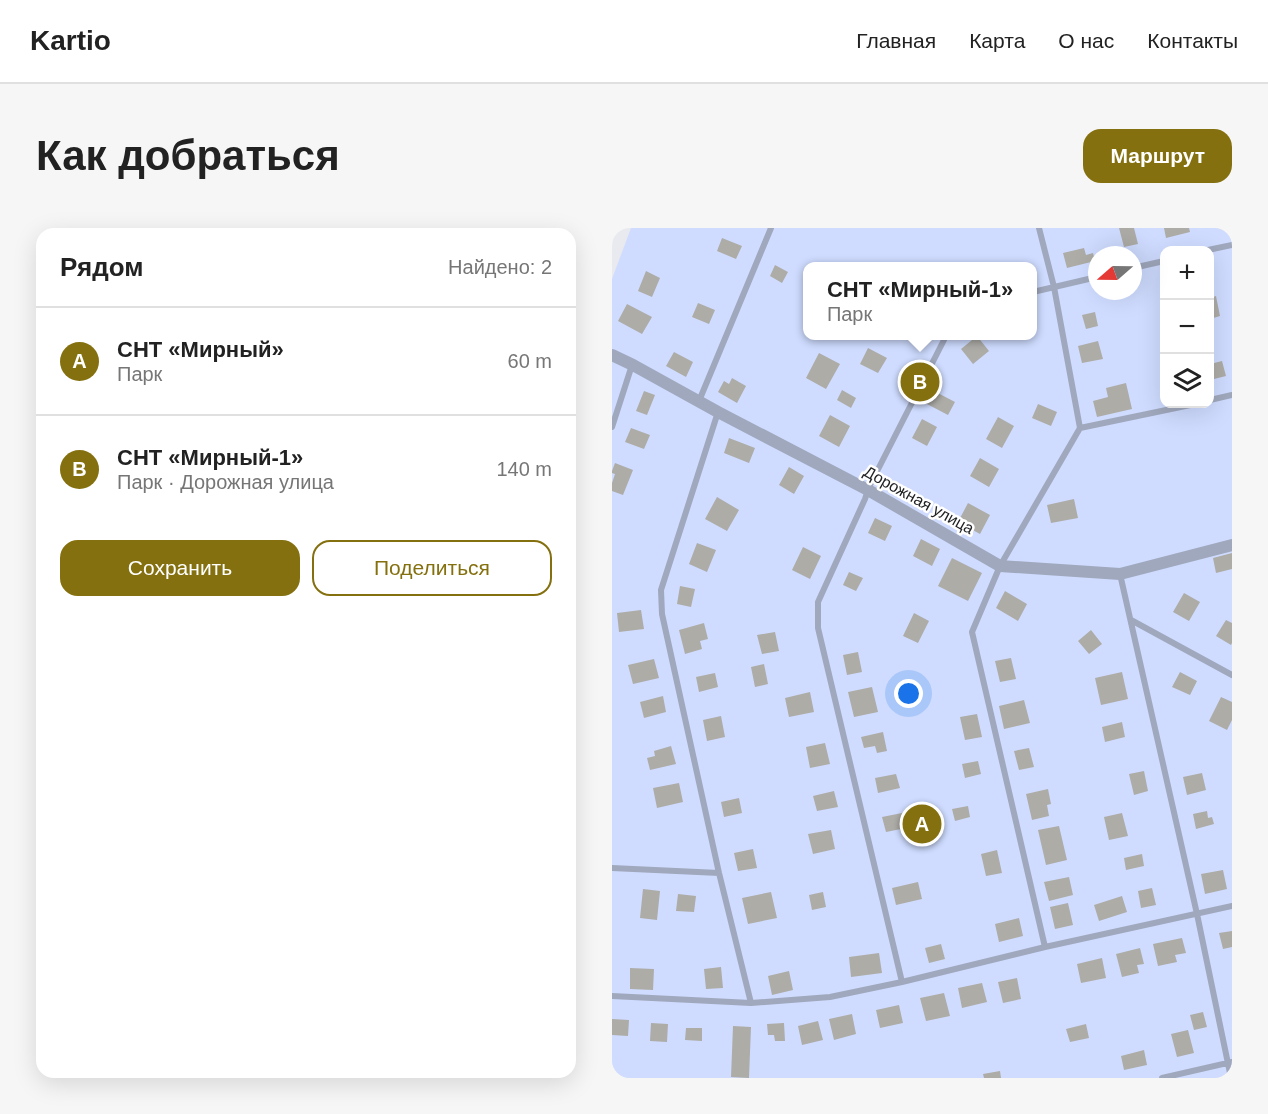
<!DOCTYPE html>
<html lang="ru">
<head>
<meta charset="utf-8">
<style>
  :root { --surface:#fff; --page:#f6f6f6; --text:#222; --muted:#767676; --line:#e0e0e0; --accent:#85700f }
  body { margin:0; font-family:Arial,sans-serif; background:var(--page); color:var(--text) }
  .controls { position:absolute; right:18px; top:18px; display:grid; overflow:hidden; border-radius:12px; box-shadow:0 6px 24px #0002 }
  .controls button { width:54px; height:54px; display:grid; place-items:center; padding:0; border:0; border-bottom:2px solid var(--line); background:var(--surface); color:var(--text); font:30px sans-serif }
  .compass { position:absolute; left:476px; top:18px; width:54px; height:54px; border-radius:50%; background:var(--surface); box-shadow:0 6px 24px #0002; rotate:250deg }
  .you { position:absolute; left:297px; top:466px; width:21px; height:21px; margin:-15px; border:4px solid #fff; border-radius:50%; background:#1a73e8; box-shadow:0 0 0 9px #1a73e833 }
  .badge { display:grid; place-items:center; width:39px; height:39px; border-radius:50%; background:var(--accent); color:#fff; font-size:20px; font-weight:700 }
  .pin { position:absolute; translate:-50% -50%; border:3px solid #fff; box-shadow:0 2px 6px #0006 }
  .popup { position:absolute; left:191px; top:34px; width:234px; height:78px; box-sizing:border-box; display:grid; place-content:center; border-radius:12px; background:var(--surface); filter:drop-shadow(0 2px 4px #0005); font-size:20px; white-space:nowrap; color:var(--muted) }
  .popup b { font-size:22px; color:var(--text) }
  .popup::after { content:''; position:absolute; left:50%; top:100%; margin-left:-12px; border:12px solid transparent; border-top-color:var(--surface) }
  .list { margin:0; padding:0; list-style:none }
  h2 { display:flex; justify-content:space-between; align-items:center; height:78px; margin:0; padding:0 24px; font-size:26px }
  h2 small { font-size:20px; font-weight:400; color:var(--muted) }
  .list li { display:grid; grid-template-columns:39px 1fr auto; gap:18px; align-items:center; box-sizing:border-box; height:108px; padding:0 24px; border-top:2px solid var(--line) }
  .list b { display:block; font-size:22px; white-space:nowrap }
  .list p { margin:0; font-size:20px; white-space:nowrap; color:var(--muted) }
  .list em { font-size:20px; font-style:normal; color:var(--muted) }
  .actions { display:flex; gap:12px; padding:18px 24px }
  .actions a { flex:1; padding:14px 0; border:2px solid var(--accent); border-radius:18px; text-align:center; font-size:21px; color:var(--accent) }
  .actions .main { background:var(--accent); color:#fff }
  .icon { flex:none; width:33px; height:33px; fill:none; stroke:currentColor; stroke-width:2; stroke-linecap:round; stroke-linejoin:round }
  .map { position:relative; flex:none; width:620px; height:850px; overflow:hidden; border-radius:18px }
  header { display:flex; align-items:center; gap:36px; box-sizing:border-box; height:84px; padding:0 30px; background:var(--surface); border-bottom:2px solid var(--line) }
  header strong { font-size:28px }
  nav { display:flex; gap:33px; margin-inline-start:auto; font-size:21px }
  .intro { display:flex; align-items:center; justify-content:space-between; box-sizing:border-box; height:144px; padding:0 36px }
  h1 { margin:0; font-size:42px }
  .button { padding:15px 27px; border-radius:18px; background:var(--accent); color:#fff; font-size:21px; font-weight:700 }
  main { display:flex; gap:36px; padding:0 36px }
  aside { flex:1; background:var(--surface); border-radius:18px; box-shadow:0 6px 24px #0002 }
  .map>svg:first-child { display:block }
  .green { fill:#cfdcff; fill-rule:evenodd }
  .building { fill:#adaca7 }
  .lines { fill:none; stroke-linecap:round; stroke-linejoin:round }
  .service { stroke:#a0a8bd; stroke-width:6 }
  .minor { stroke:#a0a8bd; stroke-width:12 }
  .labels { text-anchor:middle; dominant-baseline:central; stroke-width:5; stroke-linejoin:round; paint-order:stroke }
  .street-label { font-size:16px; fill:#212224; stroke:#fff }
</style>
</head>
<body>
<header>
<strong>Kartio</strong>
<nav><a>Главная</a><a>Карта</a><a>О нас</a><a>Контакты</a></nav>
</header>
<div class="intro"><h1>Как добраться</h1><a class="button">Маршрут</a></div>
<main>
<aside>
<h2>Рядом<small>Найдено: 2</small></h2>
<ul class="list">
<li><span class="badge">A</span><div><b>СНТ «Мирный»</b><p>Парк</p></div><em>60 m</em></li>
<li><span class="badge">B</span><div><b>СНТ «Мирный-1»</b><p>Парк · Дорожная улица</p></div><em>140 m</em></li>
</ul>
<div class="actions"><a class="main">Сохранить</a><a>Поделиться</a></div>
</aside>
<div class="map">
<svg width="620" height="850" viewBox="0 0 620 850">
  <rect width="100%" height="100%" fill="#e8eaef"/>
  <path class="green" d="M19,0h601v850h-620v-799zM552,22h46v154h-46zM485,27h36v36h-36zM196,39h225v69h-225z"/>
  <path class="building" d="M507,0h15l4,16 -14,3z
    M552,0h25l1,4 -24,6z
    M110,10l20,8 -6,13 -19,-8z
    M472,20l2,7 7,-2 2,8 -28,7 -4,-15z
    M163,37l13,7 -6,11 -12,-7z
    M34,43l14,7 -8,19 -14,-6z
    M604,68l4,20 -10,3v-21z
    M86,75l17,7 -6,14 -17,-7z
    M15,76l25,13 -10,17 -24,-13z
    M483,84l3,14 -12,3 -4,-14z
    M365,108l12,15 -16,13 -12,-15z
    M486,113l5,18 -21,4 -4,-17z
    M256,120l19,10 -9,15 -18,-9z
    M62,124l19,10 -7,15 -20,-11z
    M207,125l21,11 -14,25 -20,-11z
    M610,133l4,15 -16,4v-16z
    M120,150l14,8 -9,17 -19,-11 6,-11 5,3z
    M514,155l6,26 -35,8 -4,-16 15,-4 -2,-9z
    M230,162l14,8 -5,10 -14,-8z
    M320,162l23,12 -7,13 -23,-12z
    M32,163l11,4 -8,20 -11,-4z
    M426,176l19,8 -6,14 -19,-8z
    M218,187l20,11 -11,21 -20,-11z
    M386,189l16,9 -12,22 -16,-9z
    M310,191l15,8 -10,19 -15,-8z
    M19,200l19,7 -6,14 -19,-7z
    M117,210l26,10 -6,15 -25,-10z
    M368,230l19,11 -10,18 -19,-11z
    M3,235l18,7 -10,25 -11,-4v-8l3,-9 -3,-1v-2z
    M177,239l15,9 -10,18 -15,-9z
    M105,269l22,13 -12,21 -22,-12z
    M462,271l4,19 -27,5 -4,-18z
    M356,275l22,12 -10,19 -22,-12z
    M263,290l17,8 -7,15 -17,-8z
    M309,311l19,10 -8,17 -19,-10z
    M85,315l19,7 -9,22 -18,-8z
    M191,319l18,9 -11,23 -18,-9z
    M620,325v16l-16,4 -3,-15z
    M340,330l30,15 -14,28 -30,-15z
    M237,344l14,6 -7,13 -13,-6z
    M68,358l15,3 -4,18 -14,-3z
    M393,363l22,13 -9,17 -22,-13z
    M572,365l16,9 -11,19 -16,-9z
    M29,382l3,19 -25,3 -2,-19z
    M302,385l15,8 -11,22 -15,-7z
    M614,392l6,3v20l-1,2 -15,-9z
    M92,395l4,16 -8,2 2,8 -17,5 -6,-24z
    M479,402l11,14 -13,10 -11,-13z
    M163,404l4,19 -17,3 -5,-19z
    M246,424l4,20 -15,3 -4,-20z
    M399,430l5,21 -16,3 -5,-21z
    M42,431l5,19 -26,6 -5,-19z
    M152,436l4,20 -13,3 -4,-20z
    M510,444l6,27 -27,6 -6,-27z
    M568,444l17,9 -7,14 -18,-8z
    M103,445l3,14 -19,5 -3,-15z
    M260,459l6,25 -24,5 -6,-25z
    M198,464l4,20 -25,5 -4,-19z
    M51,468l3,16 -22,6 -4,-16z
    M609,469l11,5v18l-5,10 -18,-9z
    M412,472l6,23 -26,6 -5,-23z
    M365,486l5,23 -17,3 -5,-23z
    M109,488l4,21 -18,4 -4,-21z
    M510,494l3,15 -20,5 -3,-15z
    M271,504l4,19 -10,2 -2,-7 -11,2 -3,-11z
    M213,515l5,21 -20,4 -4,-21z
    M59,518l5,18 -26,6 -3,-12 8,-2 -1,-5z
    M417,520l5,19 -15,3 -5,-19z
    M366,533l3,13 -16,4 -3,-14z
    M532,543l4,20 -14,4 -5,-21z
    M590,545l4,17 -19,5 -4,-18z
    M284,546l4,14 -22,5 -3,-15z
    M67,555l4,19 -26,6 -4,-20z
    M436,561l3,15 -4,1 2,11 -17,4 -6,-26z
    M222,563l4,16 -21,4 -4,-15z
    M127,570l3,15 -18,4 -3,-15z
    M356,578l2,11 -15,4 -3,-12z
    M595,583l1,7 4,-1 2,7 -18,5 -3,-15z
    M290,585l4,15 -20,4 -4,-15z
    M510,585l6,23 -19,4 -5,-23z
    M447,598l8,34 -21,5 -8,-35z
    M219,602l4,19 -22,5 -5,-20z
    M141,621l4,19 -19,3 -4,-18z
    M385,622l5,23 -16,3 -5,-22z
    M530,626l2,12 -18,4 -2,-12z
    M611,642l4,19 -22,5 -4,-20z
    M457,649l4,18 -24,6 -5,-19z
    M306,654l4,17 -26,6 -4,-17z
    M540,660l4,17 -15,3 -3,-17z
    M31,661l17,2 -3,29 -17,-2z
    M159,664l6,26 -29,6 -6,-26z
    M211,664l3,15 -14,3 -3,-15z
    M66,666l18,2 -2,16 -18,-1z
    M510,668l5,16 -28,9 -5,-16z
    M456,675l5,22 -18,4 -5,-22z
    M407,690l4,18 -24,6 -4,-18z
    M620,703v16l-9,2 -4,-16z
    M570,710l4,15 -11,2 2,7 -19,4 -5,-22z
    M329,716l4,15 -16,4 -4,-15z
    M528,720l4,16 -7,1 2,8 -17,4 -6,-23z
    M267,725l3,20 -31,4 -2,-20z
    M490,730l4,20 -25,5 -4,-19z
    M109,739l2,21 -17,1 -2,-20z
    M18,740l24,1 -1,21 -23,-1z
    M177,743l4,19 -21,5 -4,-19z
    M405,750l4,21 -18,4 -5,-21z
    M370,755l5,19 -25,6 -4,-20z
    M332,765l6,23 -24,5 -6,-23z
    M287,777l4,18 -23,5 -4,-18z
    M591,784l4,15 -13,3 -4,-15z
    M240,786l4,20 -22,6 -5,-21z
    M0,791l17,1 -1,16 -16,-1z
    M206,793l5,19 -21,5 -4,-19z
    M39,795l17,1 -1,18 -17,-1z
    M172,795l1,18h-10l-1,-6h-6l-1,-11z
    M474,796l3,14 -19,4 -4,-13z
    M121,798l18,1 -2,51 -18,-1z
    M74,800h16v13l-17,-1z
    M576,802l6,23 -17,4 -6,-23z
    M532,822l3,15 -23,5 -3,-14z
    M388,843l1,7h-17l-1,-4z"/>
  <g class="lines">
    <path class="service" d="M427,0l15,59 26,141
      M596,22l24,-5
      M521,40l31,-7
      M421,64l64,-15
      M598,172l22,-5
      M87,173l72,-173
      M106,184l-57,178 1,24 57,259 32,130
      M0,199l20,-62
      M508,346l77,340 34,164
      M519,392l101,55
      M0,640l107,5
      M433,719l-73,-315 28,-66 80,-138 115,-24
      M290,754l-84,-354v-26l47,-103 4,-12 77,-151
      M0,768l139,7 79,-6 72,-15 143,-35 187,-41
      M550,850l70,-16"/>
    <path class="minor" d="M0,127l21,10 85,47 150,78 132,76 120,8 112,-29"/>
  </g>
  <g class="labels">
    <g class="street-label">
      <text transform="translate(307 272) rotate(29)">Дорожная улица</text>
    </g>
  </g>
</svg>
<div class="controls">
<button>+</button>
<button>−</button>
<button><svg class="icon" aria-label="layers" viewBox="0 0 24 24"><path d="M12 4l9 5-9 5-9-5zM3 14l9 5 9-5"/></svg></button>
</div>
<svg class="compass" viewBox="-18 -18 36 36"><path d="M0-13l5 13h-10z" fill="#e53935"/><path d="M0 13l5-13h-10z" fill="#767676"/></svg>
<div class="you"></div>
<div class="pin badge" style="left:310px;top:596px">A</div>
<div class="pin badge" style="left:308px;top:154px">B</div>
<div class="popup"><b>СНТ «Мирный-1»</b>Парк</div>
</div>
</main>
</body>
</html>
